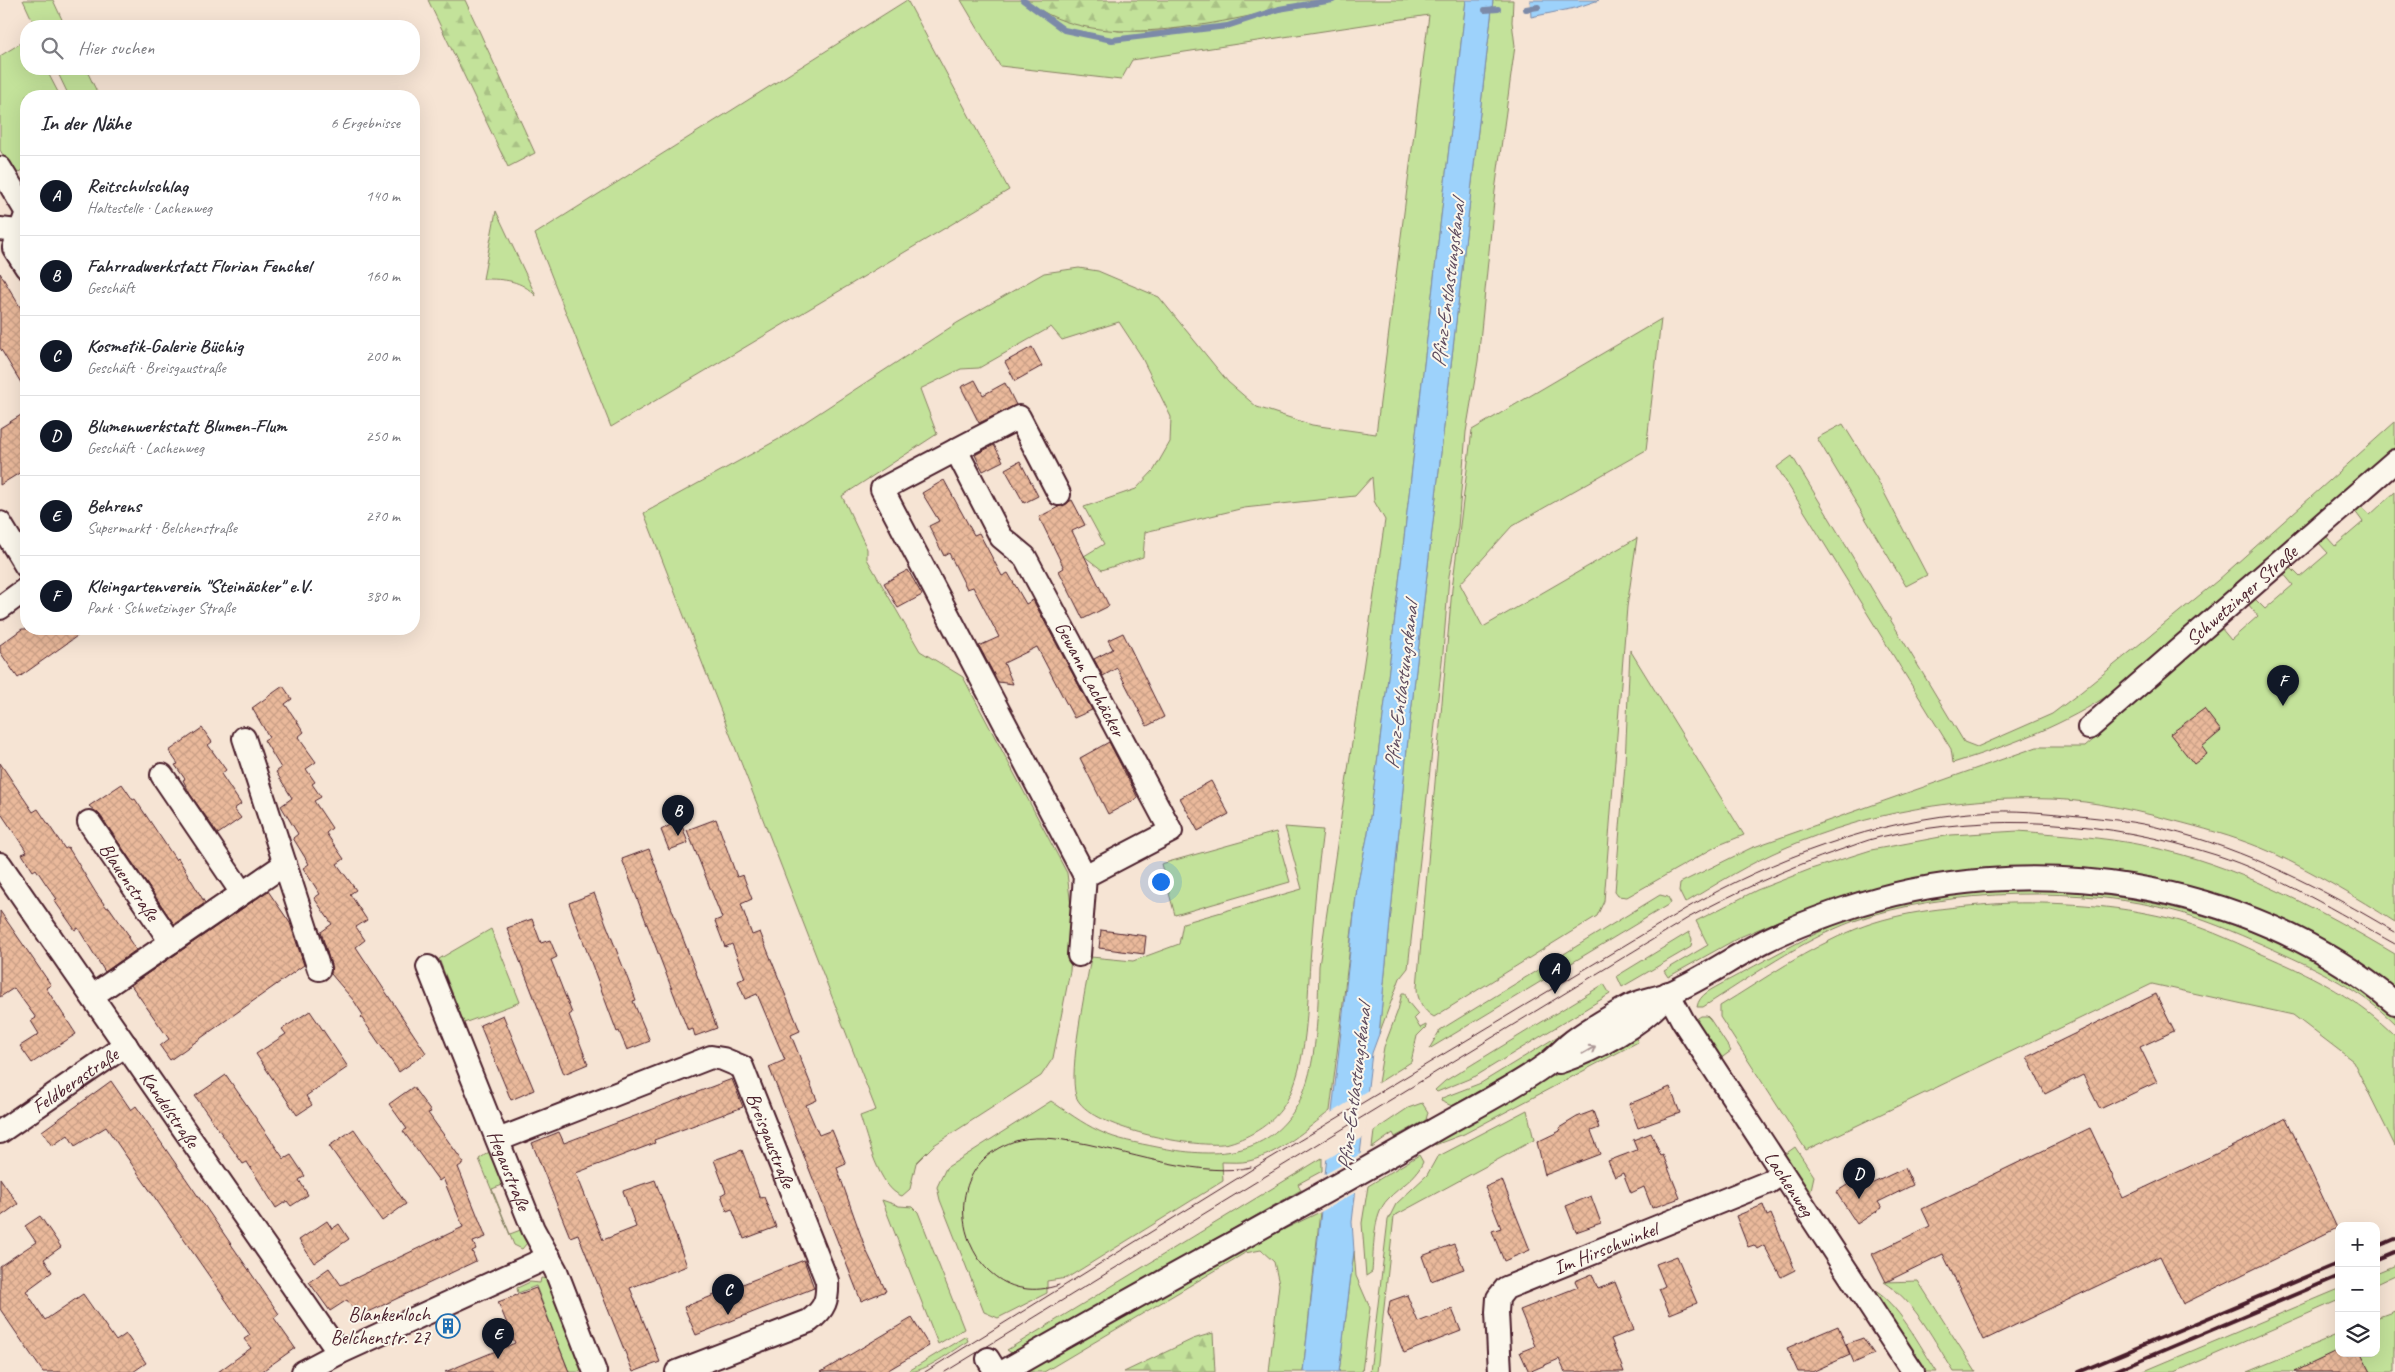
<!DOCTYPE html>
<html lang="de">
<head>
<meta charset="utf-8">
<style>
  :root { --surface:#fff; --page:#f2f2f3; --text:#2b2b33; --muted:#7c7c81; --line:#e1e1e2; --accent:#111827 }
  body { margin:0; font-family:Caveat,sans-serif; background:var(--page); color:var(--text) }
  .controls { position:absolute; right:15px; bottom:15px; display:grid; overflow:hidden; border-radius:10px; box-shadow:0 5px 20px #0002 }
  .controls button { width:45px; height:45px; display:grid; place-items:center; padding:0; border:0; border-bottom:1px solid var(--line); background:var(--surface); color:var(--text); font:25px sans-serif }
  .you { position:absolute; left:1160px; top:881px; width:18px; height:18px; margin:-12px; border:4px solid #fff; border-radius:50%; background:#1a73e8; box-shadow:0 0 0 8px #1a73e833 }
  .badge { display:grid; place-items:center; width:32px; height:32px; border-radius:50%; background:var(--accent); color:#fff; font-size:16px; font-weight:700 }
  .pin { position:absolute; translate:-50% -41px; filter:drop-shadow(0 1px 2px #0008) }
  .pin::after { content:''; position:absolute; top:26px; width:18px; height:15px; background:inherit; clip-path:polygon(0 0,100% 0,50% 100%) }
  .list { margin:0; padding:0; list-style:none }
  h2 { display:flex; justify-content:space-between; align-items:center; height:65px; margin:0; padding:0 20px; font-size:21px }
  h2 small { font-size:16px; font-weight:400; color:var(--muted) }
  .list li { display:grid; grid-template-columns:32px 1fr auto; gap:15px; align-items:center; box-sizing:border-box; height:80px; padding:0 20px; border-top:1px solid var(--line) }
  .list b { display:block; font-size:19px; white-space:nowrap }
  .list p { margin:0; font-size:16px; white-space:nowrap; color:var(--muted) }
  .list em { font-size:16px; font-style:normal; color:var(--muted) }
  .icon { flex:none; width:28px; height:28px; fill:none; stroke:currentColor; stroke-width:2; stroke-linecap:round; stroke-linejoin:round }
  .map { position:relative; flex:none; width:2395px; height:1372px; overflow:hidden }
  .search { position:absolute; background:var(--surface); box-shadow:0 5px 20px #0002; left:20px; top:20px; width:400px; height:55px; display:flex; align-items:center; gap:12px; box-sizing:border-box; padding:0 18px; border-radius:20px; color:var(--muted); font-size:19px }
  .panel { position:absolute; background:var(--surface); box-shadow:0 5px 20px #0002; left:20px; top:90px; width:400px; height:545px; border-radius:20px }
  .map>svg:first-child { display:block }
  .green { fill:#c3e29a; stroke:#868062 }
  .forest { fill:url(#forest-firs); stroke:#868062 }
  .water { fill:#9dd2fb; stroke:#7c8aa8 }
  .pier { fill:#f6e4d4 }
  .lines { fill:none; stroke-linecap:round; stroke-linejoin:round }
  .stream { stroke:#7c8aa8; stroke-width:6 }
  .building { fill:url(#building-cross-hatch); stroke:#4a1f2b }
  .minor-casing { stroke:#4a1f2b; stroke-width:26 }
  .minor { stroke:#fbf7ec; stroke-width:22 }
  .tram { stroke:#4a1f2b; stroke-width:1 }
  .rail { stroke:#4a1f2b; stroke-width:4 }
  .oneway { stroke:#ab9695 }
  .labels { text-anchor:middle; dominant-baseline:central; stroke-width:4; stroke-linejoin:round; paint-order:stroke }
  .street-label { font-size:20px; fill:#4a1f2b; stroke:#fbf7ec }
  .poi-label { font-size:20px; fill:#4a1f2b; stroke:#fbf7ec; text-anchor:end }
  .water-label { font-size:21px; font-style:italic; fill:#5f4c5f; stroke:#fbf7ec }
</style>
</head>
<body>
<div class="map">
<svg width="2395" height="1372" viewBox="0 0 2395 1372">
  <defs>
    <pattern id="forest-firs" width="22" height="20" patternUnits="userSpaceOnUse" patternTransform="scale(1.25)"><rect width="22" height="20" fill="#c3e29a"/><path d="M5 1l3.5 6h-7zM16 11l3.5 6h-7z" fill="#a9c185"/></pattern>
    <pattern id="building-cross-hatch" width="8" height="8" patternUnits="userSpaceOnUse" patternTransform="scale(1.25)"><rect width="8" height="8" fill="#eab99b"/><path d="M0 0l8 8M0 8l8-8" fill="none" stroke="#ca9f86"/></pattern>
  </defs>
  <rect width="100%" height="100%" fill="#f6e4d4"/>
  <filter id="ink" filterUnits="userSpaceOnUse"><feTurbulence type="fractalNoise" baseFrequency=".02" numOctaves="2"/><feDisplacementMap in="SourceGraphic" scale="10" xChannelSelector="R" yChannelSelector="G"/><feConvolveMatrix kernelMatrix="1 2 1 2 8 2 1 2 1" color-interpolation-filters="sRGB"/></filter>
  <g filter="url(#ink)">
    <path class="green" d="M23,0h30l12,26h-30z
      M907,0l102,190 -398,237 -76,-193z
      M961,0h65l14,11 78,20h46l161,-31h141l-79,686 -19,147 -11,55 -27,223c-23,18 -51,43 -81,50 -8,2 -18,1 -27,1l1,19 -156,97 -20,3v12l-49,25 -14,-6 -44,-112 -3,-13 9,-19 105,-67c15,10 31,22 48,30 18,9 39,12 58,16 55,11 110,12 141,-43 20,-37 20,-97 21,-138l66,-446 -11,-19 -2,-24 -17,19 -111,12 -99,24 -2,25 -41,13 -18,-14 20,-12 -20,-37 52,-18 18,-19 16,-28 1,-25 -31,-63 -21,-32 -57,18 -11,-13 -72,41 -18,1 -41,20 17,45 -95,62 25,53v10l53,92 43,26 104,196 6,50 -3,48 -17,87 -12,18 -107,69 -18,18 -6,26 -8,7c-23,-7 -35,-59 -42,-80l16,-6 -232,-597 135,-74 178,-116 87,-50 35,-5 19,3 61,26 69,85 29,25 55,18 64,9 53,-419 -297,45 -11,20 -121,-14z
      M1493,0h20l-1,22 3,24 -20,145 -17,170 -12,71 -8,95 -9,49 -6,76 -35,316 -8,10 -21,56 28,-286z
      M26,40v29h20l14,27h-34v72l-11,7 -15,-25v-94z
      M56,69h30l13,27h-30z
      M496,211l40,85c-15,-16 -31,-17 -53,-17z
      M1661,319l-15,131 -134,76 -52,58 23,43 154,-89 -10,69 -23,294 -7,15 -163,101c-11,-6 -17,-18 -17,-30l35,-398 20,-159z
      M2395,422v25l-279,243c-53,36 -103,54 -163,73l-2,-14 -174,-282 15,-11 172,286 13,5 75,-33 29,-22 136,-111z
      M1843,424l33,53 51,98 -21,11 -89,-148z
      M2395,492v430c-39,-25 -80,-49 -122,-69 -29,-13 -60,-22 -90,-30 -42,-11 -87,-22 -131,-24 -90,-3 -184,13 -267,49 -35,15 -67,35 -100,55l-6,-12 1,-8 71,-35 286,-101h48l136,-119 10,12 27,-24 -10,-12 6,-6 11,11 28,-24 -10,-12 7,-6 10,10 28,-24 -10,-11 7,-7 10,11 28,-24 -9,-12 5,-5 11,10z
      M1630,650l114,185 -25,10 -92,52 -9,-1 -3,-4 10,-128z
      M1285,827l38,3c-6,44 -10,88 -13,132 -3,43 -2,102 -24,140 -11,20 -35,35 -57,41 -30,7 -143,-15 -153,-47 -8,-26 10,-108 15,-139l42,4 46,-17 4,-21 119,-34z
      M2018,831c50,4 101,7 150,20 80,20 156,61 227,103v34l-30,-23 -42,-26 -40,-19 -91,-30 -300,-5 -107,33 -45,19 -72,40 -4,-6 44,-26 -12,-24 61,-31 54,-21 60,-19 80,-15z
      M1276,832l14,50 -115,33 -14,-51z
      M2041,889c100,6 199,28 286,79 23,13 44,30 65,46l3,3v7c-34,-34 -76,-54 -118,-73 -31,-14 -63,-28 -95,-38 -96,-28 -234,-25 -328,8 -54,20 -103,56 -151,86h-6c2,-13 16,-18 26,-24 42,-22 83,-47 126,-64 55,-22 134,-28 192,-30z
      M1660,895l8,2 3,6 -242,146 11,-19z
      M2010,903c57,-1 115,3 170,18 31,9 61,24 91,37 46,20 88,42 124,78v110l-42,-85 -60,-46 -141,-31 -346,166 -86,-133v-11c44,-27 88,-58 136,-77 46,-19 105,-23 154,-26z
      M491,929l29,73 -56,21 -25,-64z
      M1689,932l3,7 -1,8 -69,40 -5,-11z
      M1604,984l6,10 -134,82 -39,16 -2,-2 10,-9z
      M1402,993h3l3,9 10,12 -4,4 6,10 6,-3v2l-9,9 -6,26 -33,21 6,-36 14,-37z
      M1614,1002l3,2 -44,27 -53,37 -68,38 -11,-5 1,-3 39,-15z
      M1701,1016h6l3,3 21,32 -11,8 -25,-39z
      M1633,1033l5,9 -174,92 -29,11 -1,-3 97,-56 54,-25z
      M1422,1103l6,9 -2,8 -31,17 -2,-4 -21,15 2,-17 34,-23z
      M1527,1110l7,30 -140,76 -17,156h-7l18,-152 8,-16 31,-29 10,-18z
      M1795,1147l19,29 -4,18 -26,-39z
      M492,1150l13,34 -13,5 18,45 13,-5 4,14 -5,6 -8,-4 -35,-86z
      M1419,1155l4,7c-7,17 -23,24 -35,37 -16,16 -14,51 -16,73l-6,4 -4,-53 6,-37z
      M1322,1158v13l-24,13 3,6 -288,164 -6,-4z
      M882,1200l17,6 14,1 5,5 46,117 -26,15z
      M1320,1212l-17,160h-34l10,-88 -5,-22 -13,-12 -16,3 -201,119h-21l241,-133z
      M1354,1251l2,25 14,32 -8,64h-23z
      M2395,1265v10l-19,9v-11z
      M541,1278l6,1 40,93h-18l-33,-86 -18,7 -1,-5 13,-6 10,1z
      M1918,1281l58,91h-22c-20,-31 -38,-70 -70,-90z
      M1871,1289c26,11 50,59 66,83h-19z
      M2339,1289v11l-164,72h-33z
      M2395,1311v61h-148l92,-38v19h37v-35z
      M966,1336l2,5c-17,10 -41,31 -61,31z"/>
    <path class="forest" d="M428,0h37l70,153 -27,14z
      M1026,0h299c-85,16 -225,61 -299,0z
      M1213,1333l2,39h-91l69,-33z"/>
    <path class="water" d="M1466,0h27l-86,748 -28,286 -7,19 -20,169 2,29 -15,121h-36l54,-484 11,-55 19,-147z
      M1530,0h69l-24,8 -44,9z"/>
    <path class="pier" d="M1370,1089l-6,48 -40,24 5,-47z
      M1362,1153l-4,38 -41,23 5,-38z"/>
    <g class="lines">
      <path class="stream" d="M1023,0l41,30 48,10 115,-14 52,-17 54,-9
        M1526,9l12,-2
        M1485,10l13,-1"/>
    </g>
    <path class="building" d="M0,273l26,44v74l-26,-43z
      M1032,347l10,19 -27,15 -10,-19z
      M975,380l8,15 22,-12 11,22 -37,18 -18,-36z
      M26,412v57l-26,16v-57z
      M994,445l9,16 -20,10 -8,-16z
      M1020,461l18,35 -14,7 -19,-34z
      M944,480l30,55 5,-2 23,43 6,-3 18,31 7,-4 59,110 -18,8 -37,-71 -33,16 9,21 -15,-2 -19,-36 20,-9 -26,-50 -6,2 -18,-36 -5,3 -15,-30 10,-5 -17,-28z
      M1072,500l13,25 -13,6 37,75 -26,13 -24,-48 5,-3 -25,-51z
      M908,570l14,25 -24,13 -14,-25z
      M22,629h65l-69,49 -18,-26v-7z
      M1123,633l41,84 -17,9 -30,-58 -14,8 -9,-17 19,-10 -5,-9z
      M283,686l9,13 -7,5 19,28 -6,5 18,25 -10,7 9,13 -3,2 9,13 -7,4 18,27 -6,5 18,26 -7,5 19,26 -6,4 17,26 -11,7 9,13 -9,7 70,106 -27,19 -38,-55 2,-2 -9,-14 -23,-27v-9l-10,-33 11,-8 -18,-26 6,-4 -17,-26 6,-4 -16,-26 5,-4 -17,-28 11,-8 -16,-26 5,-4 -17,-28 5,-3 -17,-29z
      M2204,709l17,22 -19,16 5,7 -13,10 -24,-30z
      M202,728l10,14 -4,3 18,25 -5,4 20,30 -7,5 7,9 -23,16 -28,-40 -7,-14 2,-1 -10,-14 3,-1 -9,-13z
      M1109,742l29,56 -30,16 -28,-56z
      M0,763l33,49 5,-3 27,40 3,-2 28,46 11,15 2,-1 21,30 -2,1 8,12 -31,22 -27,-44 -3,2 -21,-30 3,-1 -11,-15 -10,-15 -3,2 -11,-17 5,-2 -27,-40z
      M1211,781l18,33 -31,17 -18,-33z
      M122,784l11,16 2,-1 41,61 2,-2 27,45 -31,21 -74,-109 -11,-9z
      M716,819l21,58 6,-2 9,24 -11,5 11,31 8,-3 40,99 -9,4 26,65 -11,5 13,30 13,-5 14,34 -9,4 29,82 20,41 -25,10 -92,-234 16,-7 -28,-66 -12,5 -7,-18 7,-3 -13,-34 -7,3 -10,-26 7,-3 -35,-88z
      M680,820l8,23 -19,7 -8,-20z
      M649,849l68,179 -22,8 -2,-7 -5,2 -66,-172z
      M268,891l22,32 14,42 -134,95 -10,-14 9,-7 -38,-54z
      M594,893l42,107 -3,1 17,40 -23,9 -8,-19 -2,1 -48,-129z
      M0,911l51,74 -5,3 30,46 -44,29 -12,-17 19,-12 -8,-13 5,-3 -22,-30 -14,9z
      M532,919l9,24 9,-3 7,17 -6,3 21,53 -3,2 19,49 -24,10 -57,-146z
      M1101,930l45,6 -2,18 -45,-6z
      M2156,994l18,37 -34,16 17,35 -57,27 -17,-34 -38,19 -18,-37z
      M310,1011l38,56 -42,29 6,9 -15,10 -41,-61 30,-20 -4,-5z
      M503,1015l31,75 -23,10 -31,-75z
      M226,1075l58,84 7,-4 14,21 -6,4 9,15 -17,11 -4,-5 -11,7 -29,-46 -4,2 -48,-68z
      M732,1079l11,28 -89,33 1,3 -79,30 27,67 33,-13 -13,-36 32,-11 32,86 -57,22 30,74 -27,10 -55,-138 -8,3 -38,-94 27,-11 5,11z
      M111,1081l20,29 5,-4 143,208 -5,4 21,30 -34,24h-43l33,-24 -7,-9 6,-4 -144,-208 -31,19 -7,-11 -16,11 -10,-15z
      M413,1087l18,25 -3,1 36,50 -6,4 28,70 -13,5 3,7 -4,2 4,10 -118,56 -11,-17 -17,11 -21,-29 20,-14 12,17 122,-58 -20,-49 -4,3 -36,-50 4,-2 -18,-25z
      M1670,1087l10,26 -42,15 -9,-24z
      M1593,1111l6,17 -8,3 9,23 -55,21 -8,-33 23,-11 -1,-3 18,-11z
      M2286,1118l51,110 -154,76 -23,-48 -176,84 -41,-86 -57,28 -14,-28 58,-28 -8,-17 168,-81 33,70 131,-62z
      M354,1129l52,75 -24,17 -53,-75z
      M1651,1133l10,23 2,-1 17,43 -28,10 -8,-21 -13,6 -8,-20 -8,4 -7,-16 29,-11 -4,-10z
      M742,1150l18,48 4,-1 12,30 -32,12 -12,-30 -5,2 -6,-16 5,-3 -12,-32z
      M1905,1168l8,17 -35,17 4,6 -25,16 -21,-32 27,-17 6,10z
      M0,1178l18,26 -18,13z
      M1502,1180l28,70 -26,11 -12,-30 9,-3 -16,-41z
      M1591,1196l10,27 -25,9 -10,-26z
      M1763,1205l4,11 4,-2 24,56 -14,7 -17,-32 -7,4 -3,-4 -6,2 -12,-31z
      M40,1216l21,31 -17,12 8,13 -26,19 19,29 38,-26 33,47 10,-7 20,29 -13,9h-90l-43,-63v-43l36,-24 -11,-16z
      M327,1221l5,8 7,-5 10,15 -35,24 -15,-23z
      M1454,1244l10,25 -33,12 -9,-25z
      M1677,1256l20,47 -27,11 -11,-25 6,-3 -9,-22z
      M804,1260l10,28 -118,47 -12,-28z
      M1592,1274l6,15 17,-7 19,48 -23,9 13,33h-59l-6,-13 -30,13 -9,-20 15,-6 -15,-36 58,-23 -3,-6z
      M536,1288l33,84h-124l70,-29 -17,-41z
      M1407,1295l11,27 34,-13 9,22 -57,22 -16,-40 2,-12z
      M912,1318l17,28 -44,26h-64z
      M1838,1326l12,29 -38,17h-14l-11,-24z
      M1863,1338l11,16 -20,9 -8,-19z
      M2334,1353h27l10,19h-77z"/>
    <g class="lines">
      <g class="minor-casing">
        <g id="minor">
          <path d="M0,168l26,43"/>
          <path d="M26,215l-12,33 12,19"/>
          <path d="M0,229l26,3"/>
          <path d="M956,450l45,87 24,20 146,274 -86,45 -203,-387z"/>
          <path d="M956,450l63,-33 40,77"/>
          <path d="M0,523l26,43"/>
          <path d="M0,608l26,-19"/>
          <path id="s1" d="M2089,728l306,-267"/>
          <path d="M244,738l75,231"/>
          <path d="M162,775l80,118"/>
          <path id="s2" d="M89,822l82,120"/>
          <path id="s3" d="M0,864l339,489"/>
          <path d="M1079,955l6,-79"/>
          <path id="s4" d="M428,967l105,262 23,42 39,101"/>
          <path id="s5" d="M1668,993l15,28 230,351"/>
          <path d="M92,996l193,-132"/>
          <path d="M1559,1062c36,-12 85,-38 109,-68"/>
          <path id="s6" d="M0,1132l126,-87"/>
          <path id="s7" d="M498,1140l213,-83 12,2 19,8 85,214c1,19 -2,28 -18,40l-132,51"/>
          <path d="M988,1359l8,13"/>
          <path d="M303,1372l36,-19 210,-96"/>
          <path d="M1003,1372c143,-83 290,-160 433,-243 35,-20 76,-40 108,-63 10,-7 19,-17 29,-25 16,-12 35,-23 53,-33 14,-8 29,-9 44,-15 33,-14 63,-36 95,-52 25,-13 53,-23 79,-32 181,-62 404,-30 551,94"/>
          <path id="s8" d="M1500,1372l-3,-60 1,-14 8,-10 263,-106 13,-9"/>
        </g>
      </g>
      <use href="#minor" class="minor"/>
      <path class="tram" d="M1059,1285c-93,32 -139,-119 -40,-145 22,-5 46,0 68,4 46,10 119,34 164,23
        M925,1372l334,-207 426,-256c91,-52 190,-89 295,-97 33,-3 66,1 99,4 28,3 57,5 85,13 82,20 159,60 231,103
        M945,1372l743,-454c50,-27 99,-50 152,-68 13,-4 26,-10 40,-13 112,-25 227,-17 336,18 62,20 121,57 179,89"/>
      <path class="rail" d="M2376,1247l19,-8
        M2376,1260l19,-8
        M2079,1372l260,-109
        M2112,1372l227,-96"/>
    </g>
    <defs><path id="oneway-shaft" d="M-6 0H5M1.5-3L5.5 0L1.5 3" fill="none" stroke-width="1.6" stroke-linecap="round" stroke-linejoin="round" transform="scale(1.25)"/></defs>
    <use class="oneway" href="#oneway-shaft" transform="translate(1589 1050) rotate(-30)"/>
  </g>
  <defs>
    <g id="building-ring" transform="scale(1.25)"><circle r="9.5" fill="#fbf7ec" stroke="#1f6fb2" stroke-width="1.5"/><path d="M-4-6H4V6H1V3H-1V6H-4ZM-2.5-4.3h1.7v1.8h-1.7ZM.8-4.3h1.7v1.8H.8ZM-2.5-1h1.7V.8h-1.7ZM.8-1h1.7V.8H.8Z" fill="#1f6fb2"/></g>
  </defs>
  <g fill-rule="evenodd">
    <use href="#building-ring" x="448" y="1326"/>
  </g>
  <g class="labels">
    <g class="street-label">
      <text stroke="none"><textPath href="#s1" startOffset="202">Schwetzinger Straße</textPath></text>
      <text transform="translate(1090 679) rotate(62)">Gewann Lachäcker</text>
      <text stroke="none"><textPath href="#s2" startOffset="72">Blauenstraße</textPath></text>
      <text stroke="none"><textPath href="#s6" startOffset="91">Feldbergstraße</textPath></text>
      <text stroke="none"><textPath href="#s3" startOffset="298">Kandelstraße</textPath></text>
      <text stroke="none"><textPath href="#s7" startOffset="340">Breisgaustraße</textPath></text>
      <text stroke="none"><textPath href="#s4" startOffset="219">Hegaustraße</textPath></text>
      <text stroke="none"><textPath href="#s5" startOffset="226">Lachenweg</textPath></text>
      <text stroke="none"><textPath href="#s8" startOffset="194">Im Hirschwinkel</textPath></text>
    </g>
    <g class="poi-label">
      <text x="430" y="1314">Blankenloch<tspan x="430" dy="23">Belchenstr. 27</tspan></text>
    </g>
    <g class="water-label">
      <text transform="translate(1448 284) rotate(-83)">Pfinz-Entlastungskanal</text>
      <text transform="translate(1401 686) rotate(-83)">Pfinz-Entlastungskanal</text>
      <text transform="translate(1354 1088) rotate(-83)">Pfinz-Entlastungskanal</text>
    </g>
  </g>
</svg>
<div class="controls">
<button>+</button>
<button>−</button>
<button><svg class="icon" aria-label="layers" viewBox="0 0 24 24"><path d="M12 4l9 5-9 5-9-5zM3 14l9 5 9-5"/></svg></button>
</div>
<div class="you"></div>
<div class="pin badge" style="left:1555px;top:994px">A</div>
<div class="pin badge" style="left:678px;top:836px">B</div>
<div class="pin badge" style="left:728px;top:1315px">C</div>
<div class="pin badge" style="left:1859px;top:1199px">D</div>
<div class="pin badge" style="left:498px;top:1359px">E</div>
<div class="pin badge" style="left:2283px;top:706px">F</div>
<div class="search"><svg class="icon" aria-label="search" viewBox="0 0 24 24"><circle cx="10" cy="10" r="6"/><path d="M15 15l6 6"/></svg>Hier suchen</div>
<section class="panel">
<h2>In der Nähe<small>6 Ergebnisse</small></h2>
<ul class="list">
<li><span class="badge">A</span><div><b>Reitschulschlag</b><p>Haltestelle · Lachenweg</p></div><em>140 m</em></li>
<li><span class="badge">B</span><div><b>Fahrradwerkstatt Florian Fenchel</b><p>Geschäft</p></div><em>160 m</em></li>
<li><span class="badge">C</span><div><b>Kosmetik-Galerie Büchig</b><p>Geschäft · Breisgaustraße</p></div><em>200 m</em></li>
<li><span class="badge">D</span><div><b>Blumenwerkstatt Blumen-Flum</b><p>Geschäft · Lachenweg</p></div><em>250 m</em></li>
<li><span class="badge">E</span><div><b>Behrens</b><p>Supermarkt · Belchenstraße</p></div><em>270 m</em></li>
<li><span class="badge">F</span><div><b>Kleingartenverein &quot;Steinäcker&quot; e.V.</b><p>Park · Schwetzinger Straße</p></div><em>380 m</em></li>
</ul>
</section>
</div>
</body>
</html>
